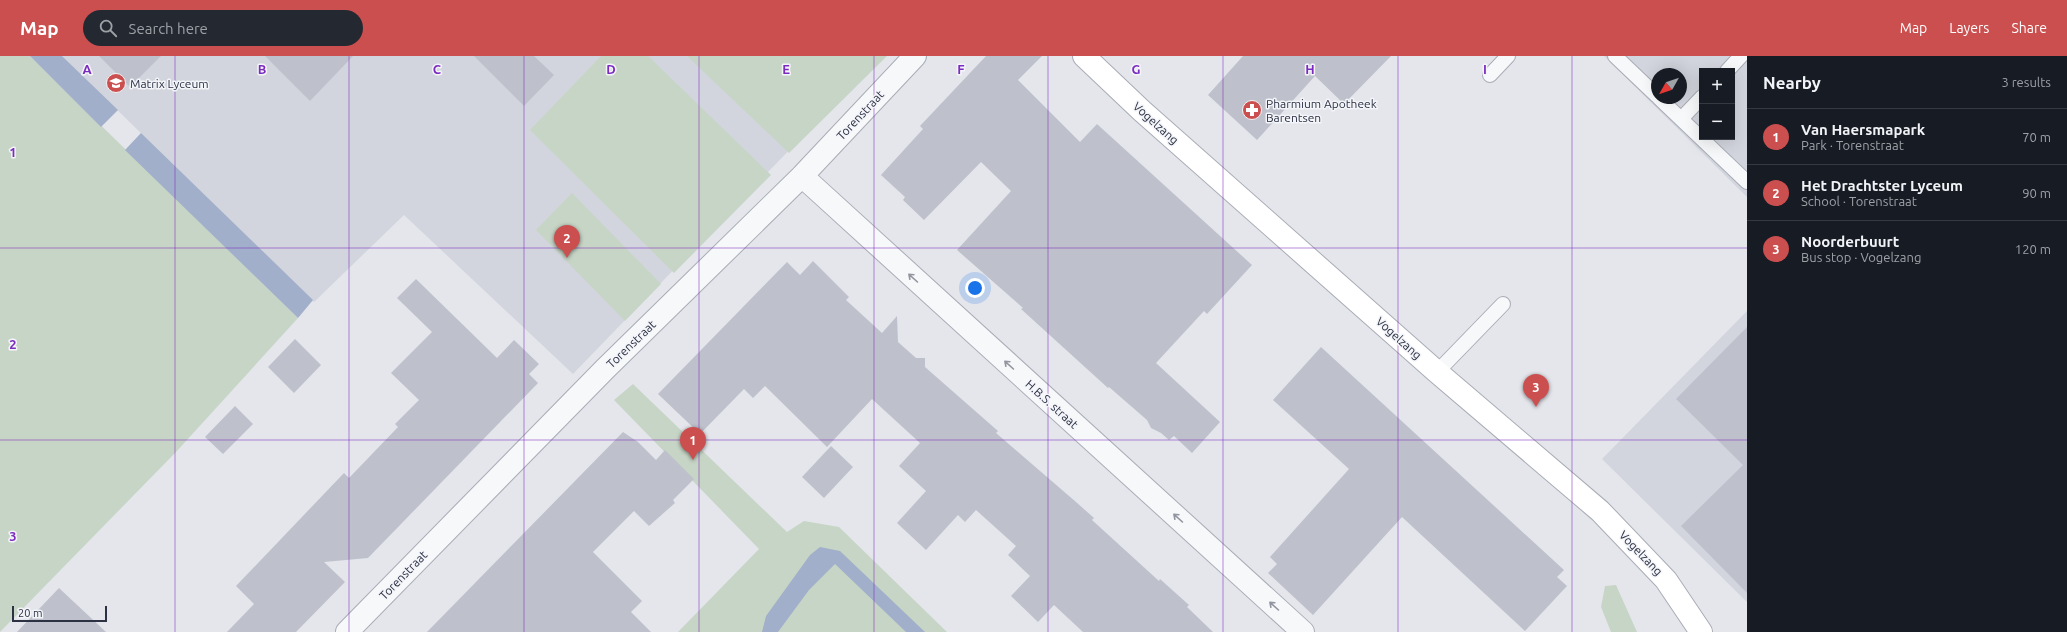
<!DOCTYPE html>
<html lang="en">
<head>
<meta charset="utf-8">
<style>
  :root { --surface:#171b24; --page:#242831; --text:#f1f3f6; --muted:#9ea1a6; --line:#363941; --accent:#cb4f4f }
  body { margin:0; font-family:Ubuntu,sans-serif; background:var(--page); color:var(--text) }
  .controls { position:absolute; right:12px; top:12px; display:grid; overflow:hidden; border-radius:0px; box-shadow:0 4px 16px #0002 }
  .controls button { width:36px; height:36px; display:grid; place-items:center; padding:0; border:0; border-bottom:1px solid var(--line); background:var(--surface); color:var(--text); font:20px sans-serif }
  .compass { position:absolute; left:1651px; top:12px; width:36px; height:36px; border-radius:50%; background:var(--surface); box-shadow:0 4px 16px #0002; rotate:230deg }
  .scale { position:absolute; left:12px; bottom:10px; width:95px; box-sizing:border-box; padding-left:4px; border:2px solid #2c3144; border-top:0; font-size:11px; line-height:14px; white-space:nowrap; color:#2c3144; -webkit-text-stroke:3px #f4f5f9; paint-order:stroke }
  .you { position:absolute; left:975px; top:232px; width:14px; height:14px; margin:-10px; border:3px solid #fff; border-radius:50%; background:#1a73e8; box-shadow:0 0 0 6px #1a73e833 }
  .badge { display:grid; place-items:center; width:26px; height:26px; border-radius:50%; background:var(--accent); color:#fff; font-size:13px; font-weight:700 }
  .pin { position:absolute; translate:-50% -33px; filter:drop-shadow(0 1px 2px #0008) }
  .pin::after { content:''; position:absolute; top:21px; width:14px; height:12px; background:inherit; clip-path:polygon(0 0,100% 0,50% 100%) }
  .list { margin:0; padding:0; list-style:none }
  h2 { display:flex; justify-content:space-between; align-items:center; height:52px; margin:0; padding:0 16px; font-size:17px }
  h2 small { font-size:13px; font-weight:400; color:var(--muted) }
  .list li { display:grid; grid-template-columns:26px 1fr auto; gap:12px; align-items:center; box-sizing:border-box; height:56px; padding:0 16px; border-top:1px solid var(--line) }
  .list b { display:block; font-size:15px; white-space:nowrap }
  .list p { margin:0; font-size:13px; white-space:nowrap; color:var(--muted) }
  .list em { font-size:13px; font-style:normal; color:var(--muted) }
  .icon { flex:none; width:22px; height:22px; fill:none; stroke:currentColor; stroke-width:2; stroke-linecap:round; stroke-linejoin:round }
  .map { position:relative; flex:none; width:1747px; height:576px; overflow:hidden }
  header { display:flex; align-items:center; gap:24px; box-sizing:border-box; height:56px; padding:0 20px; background:var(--accent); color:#fff }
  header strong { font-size:19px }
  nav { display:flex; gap:22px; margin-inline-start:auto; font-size:14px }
  .search { width:280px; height:36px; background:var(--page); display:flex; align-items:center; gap:10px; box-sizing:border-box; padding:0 14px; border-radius:22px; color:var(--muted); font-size:15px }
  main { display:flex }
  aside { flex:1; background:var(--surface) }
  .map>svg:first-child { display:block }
  .built { fill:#d2d5dd; fill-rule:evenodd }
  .green { fill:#c7d5c6 }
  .water { fill:#a1afca }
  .building { fill:#bec1cb }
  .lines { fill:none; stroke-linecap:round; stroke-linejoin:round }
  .lane-casing { stroke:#a9acb6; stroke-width:16 }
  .street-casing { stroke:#a9acb6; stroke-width:24 }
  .secondary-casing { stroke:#a9acb6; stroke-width:24 }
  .lane { stroke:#f7f8fa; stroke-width:14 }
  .street { stroke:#f7f8fa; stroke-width:22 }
  .secondary { stroke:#fff; stroke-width:22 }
  .oneway { stroke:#92949f }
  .grid { fill:none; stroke:#7b2cbf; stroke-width:1; stroke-opacity:0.55 }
  .labels { text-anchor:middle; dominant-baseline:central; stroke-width:3; stroke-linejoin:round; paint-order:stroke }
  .poi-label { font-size:12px; fill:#2c3144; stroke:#f4f5f9; text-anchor:start }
  .street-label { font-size:12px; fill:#2c3144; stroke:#f4f5f9 }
  .grid-label { font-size:13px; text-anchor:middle; font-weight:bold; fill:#7b2cbf; stroke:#f4f5f9; stroke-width:3; stroke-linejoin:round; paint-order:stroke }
</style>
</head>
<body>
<header>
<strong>Map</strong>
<div class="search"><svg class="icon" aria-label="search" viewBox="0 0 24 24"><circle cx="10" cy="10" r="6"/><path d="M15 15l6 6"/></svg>Search here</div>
<nav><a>Map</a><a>Layers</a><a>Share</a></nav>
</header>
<main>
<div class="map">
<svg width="1747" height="576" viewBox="0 0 1747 576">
  <rect width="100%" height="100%" fill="#e4e6ec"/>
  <path class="built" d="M62,0h818l-307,318 -169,-159 -90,87z
    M1604,0h143v141zM1702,15h30v66h-30zM1657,18h24v24h-24z
    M1747,255v291l-145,-143z"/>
  <path class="green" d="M0,0h30l268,262 -122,134 -176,180z
    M601,0h47l123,119 -97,98 -144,-143z
    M687,0h200l-98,97z
    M572,137l89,91 -36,37 -89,-91z
    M633,328l154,148 17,-11 35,6 108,105h-269l81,-83 -145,-149z
    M1616,529l21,47h-26l-10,-25 4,-21z"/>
  <path class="water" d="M30,0h32l56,54 -17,17z
    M141,77l172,167 -15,18 -173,-168z
    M820,491l20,4 85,81h-19l-71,-68 -26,26 -31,42h-16l4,-16 44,-61z"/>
  <path class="building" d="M99,0h62l-31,31z
    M265,0h88l-43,45z
    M474,0h60l20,19 -30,31z
    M986,0h56l-24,24 62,62 17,-18 155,141 -45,49 -3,-3 -48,52 64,59 -28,31 -18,-17 -5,4 -8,-7 -10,-5 -4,-8 -38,-33 -1,1 -87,-79 2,-1 -66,-58 54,-59 -30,-29 -57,58 -21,-20 2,-3 -24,-22 42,-46 -3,-3z
    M1243,0h148l-47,48 -29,-28 -58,64 -49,-45z
    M813,205l36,36 -3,3 36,33 15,-17 1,26 18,16h9v9l73,64 -2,2 80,69 18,16 -2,2 67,61 1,-2 29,26 -2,2 26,25h-130l-29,-27 -16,17 -27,-26 19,-20 -22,-21 8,-9 -40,-36 -11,12 -7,-7 -32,35 -29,-27 29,-32 -27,-25 21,-23 -48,-44 -45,48 -62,-61 -12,12 -9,-9 -44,45 -42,-40 129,-132 13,13z
    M416,223l81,79 17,-18 25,24 -10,10 9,9 -170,175 -44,4 21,20 -49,50h-69l27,-28 -18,-18 108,-113 5,5 49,-51 -3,-3 24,-24 -28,-27 41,-41 -35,-34z
    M1747,271v266l-66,-67 62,-61 -67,-66z
    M295,283l26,26 -27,28 -26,-26z
    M1321,291l243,223 -7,7 10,9 -42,45 -123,-114 -89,98 -45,-42 9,-9 -7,-7 79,-88 -76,-69z
    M235,350l18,18 -30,30 -18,-17z
    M623,376l15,10 18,18 9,-10 29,29 -21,21 2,3 -26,23 -15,-15 -41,41 49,49 -11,11 20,20h-224z
    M831,390l22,21 -29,31 -22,-21z
    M59,532l47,44h-89z"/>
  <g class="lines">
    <g class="lane-casing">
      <path id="lane" d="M1615,0l42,40
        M1727,15l14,-15
        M1490,19l18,-19
        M1659,42l88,84
        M1681,63l21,-22
        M1437,316l66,-68"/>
    </g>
    <g class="street-casing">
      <path id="street" d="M802,120l501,456
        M347,576l258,-263 197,-193 113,-120"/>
    </g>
    <g class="secondary-casing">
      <path id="secondary" d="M1084,0l58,55 295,261 163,139 66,69 35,52"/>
    </g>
    <use href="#lane" class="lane"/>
    <use href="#street" class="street"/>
    <use href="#secondary" class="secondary"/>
  </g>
  <defs><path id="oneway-shaft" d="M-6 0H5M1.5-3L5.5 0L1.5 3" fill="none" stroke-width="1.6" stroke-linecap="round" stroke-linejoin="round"/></defs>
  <g class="oneway">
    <use href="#oneway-shaft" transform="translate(913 222) rotate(-138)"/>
    <use href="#oneway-shaft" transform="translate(1009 309) rotate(-138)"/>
    <use href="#oneway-shaft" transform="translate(1178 462) rotate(-138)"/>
    <use href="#oneway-shaft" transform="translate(1274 550) rotate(-138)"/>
  </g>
  <path class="grid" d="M175,0v576M349,0v576M524,0v576M699,0v576M874,0v576M1048,0v576M1223,0v576M1398,0v576M1572,0v576M0,192h1747M0,384h1747"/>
  <defs>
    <g id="school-disc" transform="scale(1)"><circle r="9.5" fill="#cb4f4f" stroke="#f4f5f9"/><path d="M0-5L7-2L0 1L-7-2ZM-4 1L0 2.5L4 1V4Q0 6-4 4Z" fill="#fff"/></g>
    <g id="pharmacy-disc" transform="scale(1)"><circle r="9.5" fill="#cb4f4f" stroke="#f4f5f9"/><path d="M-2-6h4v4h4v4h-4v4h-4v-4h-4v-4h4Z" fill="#fff"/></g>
  </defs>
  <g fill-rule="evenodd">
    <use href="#school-disc" x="116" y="27"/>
    <use href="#pharmacy-disc" x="1252" y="54"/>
  </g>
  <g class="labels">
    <g class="poi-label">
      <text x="130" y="27">Matrix Lyceum</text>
      <text x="1266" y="47">Pharmium Apotheek<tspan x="1266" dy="14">Barentsen</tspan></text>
    </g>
    <g class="street-label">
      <text transform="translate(860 59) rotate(-47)">Torenstraat</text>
      <text transform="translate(1156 67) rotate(42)">Vogelzang</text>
      <text transform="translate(1399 282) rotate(42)">Vogelzang</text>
      <text transform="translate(631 288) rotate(-44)">Torenstraat</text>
      <text transform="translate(1052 348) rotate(42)">H.B.S. straat</text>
      <text transform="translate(1641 497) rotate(46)">Vogelzang</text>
      <text transform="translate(403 519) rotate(-46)">Torenstraat</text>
    </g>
  </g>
  <g class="grid-label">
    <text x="87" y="18">A</text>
    <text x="262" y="18">B</text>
    <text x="437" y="18">C</text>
    <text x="611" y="18">D</text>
    <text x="786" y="18">E</text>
    <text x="961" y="18">F</text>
    <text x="1136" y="18">G</text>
    <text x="1310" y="18">H</text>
    <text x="1485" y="18">I</text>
    <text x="13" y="101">1</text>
    <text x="13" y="293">2</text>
    <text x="13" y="485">3</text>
  </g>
</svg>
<div class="controls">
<button>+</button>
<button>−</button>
</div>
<svg class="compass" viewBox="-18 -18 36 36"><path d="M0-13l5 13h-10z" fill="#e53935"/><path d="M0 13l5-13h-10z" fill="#9ea1a6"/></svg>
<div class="scale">20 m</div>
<div class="you"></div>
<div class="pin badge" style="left:693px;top:404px">1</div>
<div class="pin badge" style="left:567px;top:202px">2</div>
<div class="pin badge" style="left:1536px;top:351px">3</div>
</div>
<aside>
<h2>Nearby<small>3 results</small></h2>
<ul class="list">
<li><span class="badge">1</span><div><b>Van Haersmapark</b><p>Park · Torenstraat</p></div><em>70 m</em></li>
<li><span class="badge">2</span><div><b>Het Drachtster Lyceum</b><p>School · Torenstraat</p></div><em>90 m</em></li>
<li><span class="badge">3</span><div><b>Noorderbuurt</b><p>Bus stop · Vogelzang</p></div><em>120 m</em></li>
</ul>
</aside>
</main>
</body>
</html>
